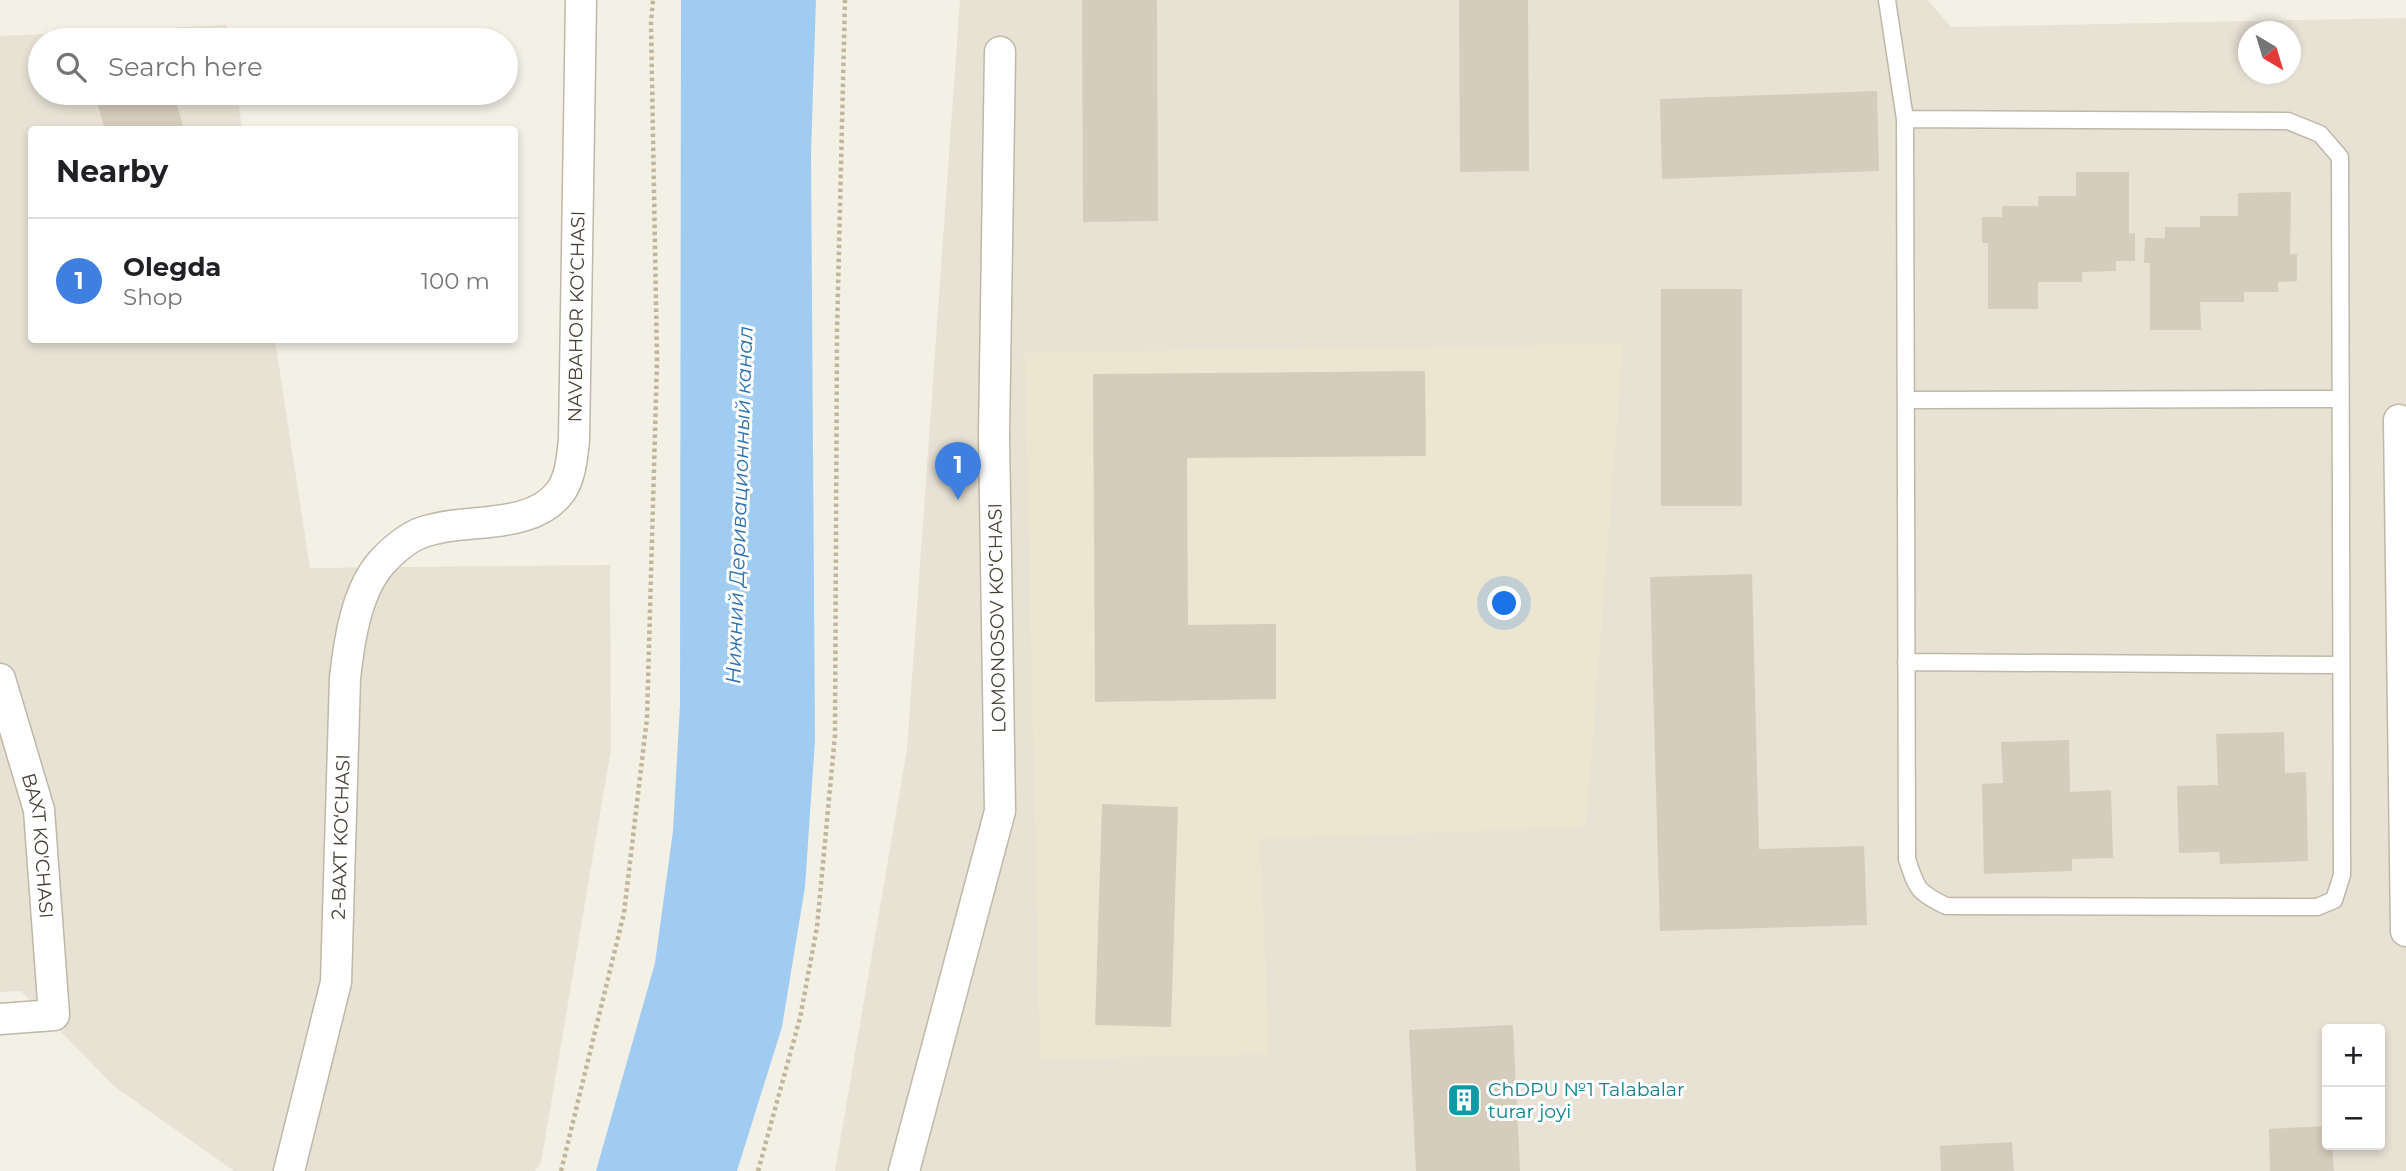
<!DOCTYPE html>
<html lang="en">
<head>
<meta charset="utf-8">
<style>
  :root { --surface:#fff; --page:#f6f6f6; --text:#202124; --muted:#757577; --line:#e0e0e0; --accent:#7c3aed }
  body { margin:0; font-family:Montserrat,sans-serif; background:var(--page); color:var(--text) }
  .controls { position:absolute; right:21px; bottom:21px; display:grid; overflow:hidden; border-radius:7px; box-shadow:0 4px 10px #0003 }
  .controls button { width:63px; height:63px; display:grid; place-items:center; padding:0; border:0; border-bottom:2px solid var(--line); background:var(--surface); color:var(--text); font:35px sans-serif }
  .compass { position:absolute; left:2238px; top:21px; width:63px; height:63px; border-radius:50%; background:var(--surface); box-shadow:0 4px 10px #0003; rotate:142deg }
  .you { position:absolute; left:1505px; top:604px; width:24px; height:24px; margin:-18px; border:5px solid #fff; border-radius:50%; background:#1a73e8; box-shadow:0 0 0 10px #1a73e833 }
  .badge { display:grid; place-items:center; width:46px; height:46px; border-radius:50%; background:var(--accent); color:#fff; font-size:23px; font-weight:700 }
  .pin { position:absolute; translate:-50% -58px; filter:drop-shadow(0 2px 4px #0008) }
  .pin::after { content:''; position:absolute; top:37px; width:24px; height:21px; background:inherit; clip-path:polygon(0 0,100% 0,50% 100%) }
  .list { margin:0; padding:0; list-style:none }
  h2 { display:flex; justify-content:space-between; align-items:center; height:91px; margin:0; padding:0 28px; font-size:30px }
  h2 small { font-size:23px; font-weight:400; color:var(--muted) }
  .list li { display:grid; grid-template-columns:46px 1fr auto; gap:21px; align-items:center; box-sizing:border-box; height:126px; padding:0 28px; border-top:2px solid var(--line) }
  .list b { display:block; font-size:26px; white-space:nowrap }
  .list p { margin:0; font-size:23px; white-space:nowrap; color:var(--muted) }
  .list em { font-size:23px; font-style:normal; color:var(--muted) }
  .icon { flex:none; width:38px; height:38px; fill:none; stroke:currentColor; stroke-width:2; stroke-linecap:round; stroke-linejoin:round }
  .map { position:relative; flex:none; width:2406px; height:1171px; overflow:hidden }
  .search { position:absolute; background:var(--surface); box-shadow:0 4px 10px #0003; left:28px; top:28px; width:490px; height:77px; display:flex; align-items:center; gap:18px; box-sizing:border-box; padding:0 24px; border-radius:38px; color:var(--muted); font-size:26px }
  .panel { position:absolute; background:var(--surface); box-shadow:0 4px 10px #0003; left:28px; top:126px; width:490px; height:217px; border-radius:7px }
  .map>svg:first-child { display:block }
  .residential { fill:#e7e2d4; fill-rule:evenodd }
  .education { fill:#ece6d0 }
  .water { fill:#a1ccf1 }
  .building { fill:#d5ccbb }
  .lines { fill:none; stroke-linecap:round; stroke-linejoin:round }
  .lane-casing { stroke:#bfb8a8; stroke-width:19 }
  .street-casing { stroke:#bfb8a8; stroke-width:33 }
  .path { stroke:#c1b59a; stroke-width:4.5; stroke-dasharray:3.5 3.5; stroke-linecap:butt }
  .lane { stroke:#fff; stroke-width:16 }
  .street { stroke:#fff; stroke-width:30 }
  .labels { text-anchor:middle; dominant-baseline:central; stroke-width:6; stroke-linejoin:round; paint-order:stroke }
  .street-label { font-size:19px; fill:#464035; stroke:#fff }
  .culture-label { font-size:19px; fill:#0d838f; stroke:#fff; text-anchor:start }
  .water-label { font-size:21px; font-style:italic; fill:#2d73b3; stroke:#fff }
</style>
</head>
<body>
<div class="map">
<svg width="2406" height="1171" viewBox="0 0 2406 1171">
  <rect width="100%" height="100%" fill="#f3f0e6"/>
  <path class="residential" d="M960,0h968l23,27 455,-9v1153h-1571l72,-422zM2248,32h42v42h-42zM2327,1029h53v116h-53z
    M226,25l2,15h-188v53h197l5,36 -210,1v210h243l35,228 300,-3 1,184 -70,414 -6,8h-301l-120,-85 -93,-95 -21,1v-956z"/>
  <path class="education" d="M1623,344l-37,483 -326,12 9,215 -229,5 -15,-706z"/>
  <path class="water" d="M681,0h135l-5,153 4,587 -10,147 -23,140 -45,144h-141l59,-208 18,-132 7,-126z"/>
  <path class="building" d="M1082,0h75l1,221 -75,1z
    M1459,0h69l1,171 -69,1z
    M1877,91l2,80 -217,8 -2,-80z
    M103,93h71l10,37h-79l-10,-35z
    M2076,172h53v62l6,-1v28h-19v10l-34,1v10h-44v27h-50v-66h-6v-26h20v-11h36v-10h38z
    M2291,192l-1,62h7v27l-19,1v10h-34v10h-44l1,28h-51v-67h-6l1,-25h20v-11h35v-11h38v-23z
    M1661,289h81v217h-81z
    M1425,371l1,85 -239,2 1,167 88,-1v75l-181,3 -2,-328z
    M1752,574l7,275 105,-3 3,79 -207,6 -10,-354z
    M2284,732l1,41 21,-1 2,89 -88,3 -1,-12 -40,1 -2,-67 41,-1 -2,-51z
    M2069,740l1,52 41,-2 2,68 -41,1v12l-88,3 -2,-90 21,-1 -2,-41z
    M1102,804l76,3 -7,220 -76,-2z
    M1513,1025l7,146h-104l-7,-141z
    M2327,1126v19h5l2,26h-64l-1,-42z
    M2012,1142l2,29h-73l-1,-25z"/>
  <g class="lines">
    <g class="lane-casing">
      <path id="lane" d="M1887,0l18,119 2,740c10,30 10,33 39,47l371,1 17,-7 8,-25 -2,-718 -20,-23 -32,-13 -383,-2
        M1906,400l434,-1
        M1906,662l434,3"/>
    </g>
    <g class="street-casing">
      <g id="street">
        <path d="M2399,420l7,511"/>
        <path id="s1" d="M0,679l39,131 15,205 -54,4"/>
        <path id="s2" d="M289,1171l47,-189 9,-304c4,-36 11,-87 37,-116 12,-13 30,-28 48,-32 41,-12 103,0 131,-39 10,-15 11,-34 13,-51l7,-440"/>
        <path d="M904,1171l96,-360 -6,-375 6,-384"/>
      </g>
    </g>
    <path class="path" d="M561,1171l63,-258 23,-195 10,-357 -6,-338 2,-23
      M758,1171l42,-153 17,-91 18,-192 2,-403 8,-332"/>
    <use href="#lane" class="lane"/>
    <use href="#street" class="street"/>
  </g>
  <defs>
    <g id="building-square" transform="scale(1.75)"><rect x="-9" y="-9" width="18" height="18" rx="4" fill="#0f9aa8" stroke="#fff"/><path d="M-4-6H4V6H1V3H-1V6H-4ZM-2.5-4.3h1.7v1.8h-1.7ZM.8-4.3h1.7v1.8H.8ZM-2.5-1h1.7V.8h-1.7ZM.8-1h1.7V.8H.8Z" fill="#fff"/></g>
  </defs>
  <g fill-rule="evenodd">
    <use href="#building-square" x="1464" y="1100"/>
  </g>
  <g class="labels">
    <g class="street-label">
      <text stroke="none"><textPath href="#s2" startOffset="998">NAVBAHOR KO‘CHASI</textPath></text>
      <text transform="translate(997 618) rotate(-91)">LOMONOSOV KO‘CHASI</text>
      <text stroke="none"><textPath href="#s2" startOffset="340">2-BAXT KO‘CHASI</textPath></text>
      <text stroke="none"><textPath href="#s1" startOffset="172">BAXT KO'CHASI</textPath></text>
    </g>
    <g class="culture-label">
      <text x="1488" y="1089">ChDPU №1 Talabalar<tspan x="1488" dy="22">turar joyi</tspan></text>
    </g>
    <g class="water-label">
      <text transform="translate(739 505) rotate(-88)">Нижний Деривационный канал</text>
    </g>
  </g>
</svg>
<div class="controls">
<button>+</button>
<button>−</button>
</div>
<svg class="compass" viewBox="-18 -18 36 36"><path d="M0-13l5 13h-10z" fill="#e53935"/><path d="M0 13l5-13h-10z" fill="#757577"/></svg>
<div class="you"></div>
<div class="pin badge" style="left:958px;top:500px;background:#3f7fe0">1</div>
<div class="search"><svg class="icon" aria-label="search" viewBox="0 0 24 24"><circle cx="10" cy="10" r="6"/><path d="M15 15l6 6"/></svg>Search here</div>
<section class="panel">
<h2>Nearby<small></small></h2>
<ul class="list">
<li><span class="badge" style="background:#3f7fe0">1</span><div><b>Olegda</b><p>Shop</p></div><em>100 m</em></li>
</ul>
</section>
</div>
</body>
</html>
